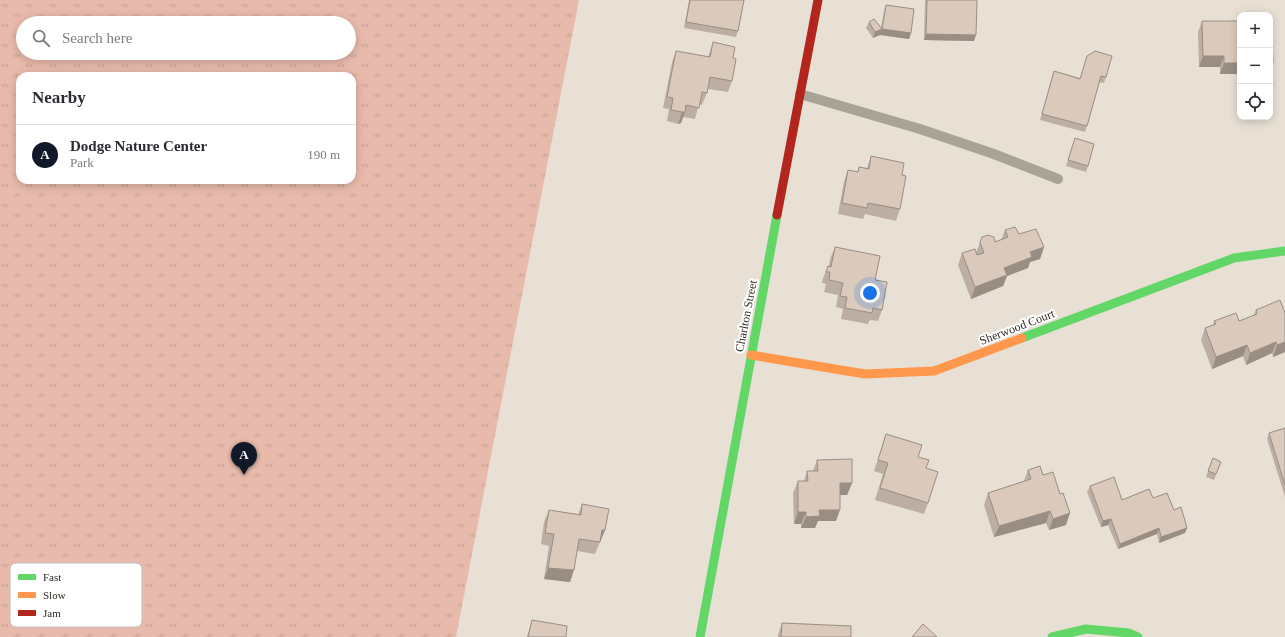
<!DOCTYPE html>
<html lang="en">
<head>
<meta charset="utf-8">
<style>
  :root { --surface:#fff; --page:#f7f7f7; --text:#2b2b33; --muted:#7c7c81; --line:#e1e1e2; --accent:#111827 }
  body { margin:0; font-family:"Times New Roman",serif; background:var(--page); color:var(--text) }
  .controls { position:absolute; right:12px; top:12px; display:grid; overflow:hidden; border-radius:8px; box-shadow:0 2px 10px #0003 }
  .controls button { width:36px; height:36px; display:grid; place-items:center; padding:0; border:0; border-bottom:1px solid var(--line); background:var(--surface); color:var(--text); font:20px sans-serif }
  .you { position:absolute; left:870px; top:293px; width:14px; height:14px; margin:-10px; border:3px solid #fff; border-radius:50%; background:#1a73e8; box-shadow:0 0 0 6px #1a73e833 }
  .badge { display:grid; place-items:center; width:26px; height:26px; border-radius:50%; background:var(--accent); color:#fff; font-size:13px; font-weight:700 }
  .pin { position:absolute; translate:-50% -33px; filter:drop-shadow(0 1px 2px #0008) }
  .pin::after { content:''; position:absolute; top:21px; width:14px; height:12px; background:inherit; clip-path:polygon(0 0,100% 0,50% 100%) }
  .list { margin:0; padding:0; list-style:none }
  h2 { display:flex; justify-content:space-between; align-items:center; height:52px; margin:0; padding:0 16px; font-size:17px }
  h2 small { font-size:13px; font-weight:400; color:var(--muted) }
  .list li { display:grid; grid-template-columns:26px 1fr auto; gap:12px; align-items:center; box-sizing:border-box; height:60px; padding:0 16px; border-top:1px solid var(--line) }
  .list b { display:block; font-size:15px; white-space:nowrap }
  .list p { margin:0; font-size:13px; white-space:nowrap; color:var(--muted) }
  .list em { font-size:13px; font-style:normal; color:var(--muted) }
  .icon { flex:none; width:22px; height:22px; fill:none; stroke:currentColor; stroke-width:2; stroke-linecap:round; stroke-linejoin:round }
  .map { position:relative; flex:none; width:1285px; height:637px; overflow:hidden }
  .search { position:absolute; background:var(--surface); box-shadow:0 2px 10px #0003; left:16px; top:16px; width:340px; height:44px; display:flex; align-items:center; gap:10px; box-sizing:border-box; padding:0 14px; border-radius:22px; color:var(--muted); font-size:15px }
  .panel { position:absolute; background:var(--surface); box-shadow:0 2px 10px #0003; left:16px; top:72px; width:340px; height:112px; border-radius:12px }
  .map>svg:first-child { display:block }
  .park { fill:url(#park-tufts); fill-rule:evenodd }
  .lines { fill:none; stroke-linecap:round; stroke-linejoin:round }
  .lane { stroke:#a7a496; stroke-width:10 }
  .fast { stroke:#63d668; stroke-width:9 }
  .slow { stroke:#ff974d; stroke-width:9 }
  .jam { stroke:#b3261e; stroke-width:9 }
  .wall { fill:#bcaea2 }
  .shaded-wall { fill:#998d84 }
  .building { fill:#dbcabc; stroke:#998d84 }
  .labels { text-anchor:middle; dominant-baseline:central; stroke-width:4; stroke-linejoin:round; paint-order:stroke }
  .street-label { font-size:12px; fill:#2f2a22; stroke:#fff }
  .key { fill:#fff; stroke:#c1bfbd; stroke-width:1 }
  .key-label { font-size:11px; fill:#2f2a22 }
</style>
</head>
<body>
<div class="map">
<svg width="1285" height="637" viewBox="0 0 1285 637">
  <defs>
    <pattern id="park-tufts" width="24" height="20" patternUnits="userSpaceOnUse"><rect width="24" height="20" fill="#e8baac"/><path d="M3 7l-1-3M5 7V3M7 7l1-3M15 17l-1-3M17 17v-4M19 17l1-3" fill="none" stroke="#c7a094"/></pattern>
  </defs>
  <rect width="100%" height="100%" fill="#e8e0d4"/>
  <path class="park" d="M0,0h579l-123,637h-456zM23,23h326v30h-326zM20,76h332v104h-332z"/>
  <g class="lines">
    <path class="lane" d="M800,94l120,35 71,24 67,26"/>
    <path class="fast" d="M1022,338l212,-80 51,-7
      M700,637l77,-422
      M1052,637l34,-8 43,4 9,4"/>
    <path class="slow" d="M751,355l114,19 69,-3 88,-33"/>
    <path class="jam" d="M777,215l41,-215"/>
  </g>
  <path class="wall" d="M689,0h55l-6,31 -2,6 -52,-9z
    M925,0h52l-3,41 -50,-1z
    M886,5l25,28 -2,6 -29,-4 -7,3 -7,-10 3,-6 12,6 3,-17z
    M1202,21h38v53h-20v-7h-21l-1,-35z
    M713,42l20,16 -1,23 -4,11 -20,-3 -1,4 -5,12 -3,-1 -4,15 -12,-2 -2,6 -3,1 -11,-3 2,-12 -6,-1 9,-46 4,-11 32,6z
    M1087,56l19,21 -2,6 -5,-1 -14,50 -45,-12 14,-49 26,7z
    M1075,138l13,28 -2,6 -20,-6z
    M871,156l31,19 -2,34 -4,12 -31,-7 -2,5 -25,-5 6,-32 4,-12 9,2 2,-5 8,1z
    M1005,230l14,4 25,13 -4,12 -10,3 -2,6 -21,8 -4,10 -32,13 -13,-34 4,-12h14l4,-11h15l6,-2z
    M835,247l40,33 7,30 -4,11 -8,-1 -2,4 -27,-5 2,-10 -7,-2 2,-12 -14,-3 2,-8 -4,-1 1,-5 5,-12h1l1,-7z
    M1256,310l29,3v39l-12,5 -1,-4 -26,12 -3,-9 -31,13 -11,-29 4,-12 8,-3 1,-4h25l14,-5z
    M1285,428v69l-18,-58 2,-6z
    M886,434l32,23 8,11 2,35 -4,11 -49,-14 8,-26 -9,-3z
    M1213,458l8,4 -7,18 -8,-3z
    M817,460l35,23 -5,12h-7l-4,26h-18l-3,7h-14v-4h-7l-1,-31 5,-12h6l3,-10h6z
    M1028,470l15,5 23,50 -17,5 -3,-7 -52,14 -10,-32 4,-12 36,-12z
    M1090,486l32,14 31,-2 21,12 13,18 -2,5 -26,10 -2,-9 -39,15 -10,-24 -7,2 -14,-35z
    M582,504l23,26 -10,24 -18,-3 -7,31 -26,-3 5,-33 -8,-2 3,-22 5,-12 29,5z
    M532,620l34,17h-39z
    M782,623l69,14h-73v-2z"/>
  <path class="shaded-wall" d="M882,29l29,4 -2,6 -29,-4 -7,3 2,-6z
    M926,34l50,1 -2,6 -50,-1z
    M1203,56h21l-4,11h-21z
    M1224,63h16v11h-20z
    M1270,63h3l-3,8z
    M682,112h3l-4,11 -3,1z
    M1044,247l-4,12 -10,3 -2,6 -21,8 -4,10 -32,13 4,-12 29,-19 26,-16z
    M1276,342l-4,11 -26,12 4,-12z
    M1285,342v10l-12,5 4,-12z
    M1247,345l-4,11 -31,13 4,-12z
    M840,483h12l-5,12h-11z
    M819,510h21l-4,11h-18l-3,7h-14l5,-11z
    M1050,511l-4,12 -52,14 5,-11z
    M798,512h8l-5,12h-7z
    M1070,513l-4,12 -17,5 4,-11z
    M1111,519l-3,6 -7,2 2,-6z
    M1159,528l-2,6 -39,15 2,-5z
    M1187,528l-2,5 -26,10 2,-6z
    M602,530h3l-5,12h-2z
    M548,568l26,2 -4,12 -26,-3z"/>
  <path class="building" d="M690,0h54l-6,31 -52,-9z
    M927,0h50l-1,35 -50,-1z
    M886,5l28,4 -3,24 -29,-4z
    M874,19l8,10 -7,3 -6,-10z
    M1202,21h38v42h-16v-7h-21z
    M1270,29l2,4 1,30h-3z
    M713,42l22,5 -2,11 3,1 -4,22 -22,-4 -3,16 -5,-1 -3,16 -13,-3 -1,7h-3l-11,-2 2,-12 -6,-1 9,-46 34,6z
    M1095,51l17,5 -6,21 -5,-1 -14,50 -45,-12 12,-43 26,8 7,-23z
    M1075,138l19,6 -6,22 -20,-6z
    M871,156l33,7 -2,12 4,1 -6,33 -32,-6 -1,5 -25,-5 6,-33 10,2 1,-5 10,2z
    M1015,227l4,7 17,-5 8,18 -14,5 2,5 -28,11 3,7 -32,12 -13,-34 13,-4 2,6 7,-2 -4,-11 2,-5 6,-2 6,2 1,5 13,-5 -3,-7z
    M835,247l45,9 -5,24 12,2 -5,28 -9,-2 -1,5 -27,-5 2,-11 -7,-1 3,-13 -14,-3 1,-8h-4l2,-6 3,1z
    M1280,300l5,13v29l-8,3 -1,-3 -26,11 -3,-8 -31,12 -11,-29 11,-4 -2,-3 22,-8 3,8 18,-7 -1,-4z
    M1285,428v57l-16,-52z
    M886,434l36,11 -4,12 11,3 -3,8 12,4 -10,31 -48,-15 8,-25 -10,-3z
    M1213,458l8,4 -5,12 -8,-3z
    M852,459v24h-12v27h-21l1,6 -14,1v-5h-8v-31h10l-1,-10h11l-1,-11z
    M1040,466l3,9 10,-3 7,22 3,-1 7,20 -17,6 -3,-8 -51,15 -11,-33 43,-14 -3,-9z
    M1114,477l8,23 27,-11 4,9 14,-5 7,17 7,-3 6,21 -26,9 -2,-9 -39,16 -9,-25 -8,2 -13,-35z
    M582,504l27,5 -4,21h-3l-2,12 -21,-3 -5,31 -26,-2 6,-34 -9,-1 4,-23 32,5z
    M532,620l35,6 -1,11h-38z
    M782,623l69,3v11h-70z
    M923,624l14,13h-25z"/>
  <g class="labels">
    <g class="street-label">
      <text transform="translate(746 316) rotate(-79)">Charlton Street</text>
      <text transform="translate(1017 327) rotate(-21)">Sherwood Court</text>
    </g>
  </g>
  <rect x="10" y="563" width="132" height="64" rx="6" class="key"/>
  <rect x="18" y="574" width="18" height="6" fill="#63d668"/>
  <rect x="18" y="592" width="18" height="6" fill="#ff974d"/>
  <rect x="18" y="610" width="18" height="6" fill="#b3261e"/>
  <g class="key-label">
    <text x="43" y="581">Fast</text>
    <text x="43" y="599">Slow</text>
    <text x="43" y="617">Jam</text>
  </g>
</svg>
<div class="controls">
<button>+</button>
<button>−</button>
<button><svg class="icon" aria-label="locate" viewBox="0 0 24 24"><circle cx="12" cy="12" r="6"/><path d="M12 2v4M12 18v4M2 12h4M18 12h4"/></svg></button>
</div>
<div class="you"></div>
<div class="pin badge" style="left:244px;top:475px">A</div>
<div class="search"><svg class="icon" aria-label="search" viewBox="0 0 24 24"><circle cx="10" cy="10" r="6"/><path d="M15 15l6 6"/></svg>Search here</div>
<section class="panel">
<h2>Nearby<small></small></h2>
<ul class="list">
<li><span class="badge">A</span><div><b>Dodge Nature Center</b><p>Park</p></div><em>190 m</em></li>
</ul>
</section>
</div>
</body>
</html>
